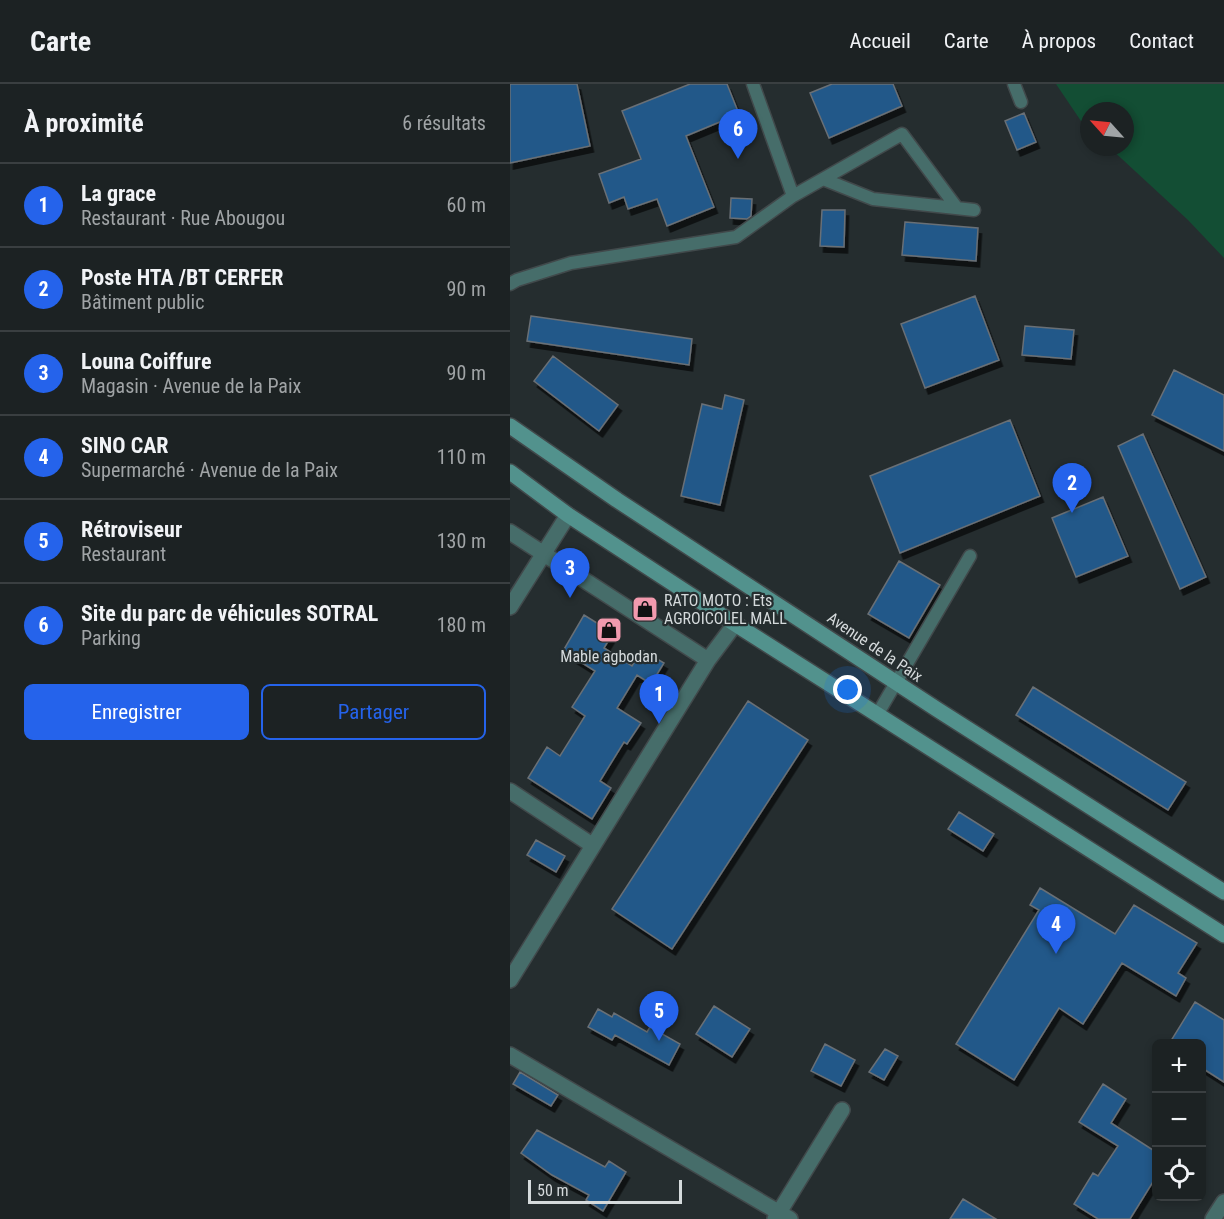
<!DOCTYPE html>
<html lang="fr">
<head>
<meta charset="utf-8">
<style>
  :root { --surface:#1c2223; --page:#252a2b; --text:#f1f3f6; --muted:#a0a4a6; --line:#3a3f41; --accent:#2563eb }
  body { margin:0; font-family:"Roboto Condensed",sans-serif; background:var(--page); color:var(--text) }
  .controls { position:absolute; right:18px; bottom:18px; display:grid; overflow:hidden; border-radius:9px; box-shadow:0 3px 9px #0003 }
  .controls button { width:54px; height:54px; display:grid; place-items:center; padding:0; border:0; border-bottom:2px solid var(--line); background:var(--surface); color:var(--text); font:30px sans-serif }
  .compass { position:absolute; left:570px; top:18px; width:54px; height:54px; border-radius:50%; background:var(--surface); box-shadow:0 3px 9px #0003; rotate:297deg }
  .scale { position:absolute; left:18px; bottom:15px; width:154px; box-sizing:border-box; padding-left:6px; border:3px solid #d5dadc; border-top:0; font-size:16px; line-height:21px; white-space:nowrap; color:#d5dadc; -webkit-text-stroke:4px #252d2f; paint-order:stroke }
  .you { position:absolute; left:338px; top:606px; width:21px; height:21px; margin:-15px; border:4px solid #fff; border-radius:50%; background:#1a73e8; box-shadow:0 0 0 9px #1a73e833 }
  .badge { display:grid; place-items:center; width:39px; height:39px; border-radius:50%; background:var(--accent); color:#fff; font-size:20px; font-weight:700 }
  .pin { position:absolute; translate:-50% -50px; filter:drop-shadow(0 2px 3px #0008) }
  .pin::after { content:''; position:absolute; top:32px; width:21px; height:18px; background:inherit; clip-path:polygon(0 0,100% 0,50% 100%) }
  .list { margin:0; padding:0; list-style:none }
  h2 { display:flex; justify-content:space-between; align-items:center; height:78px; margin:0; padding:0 24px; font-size:26px }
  h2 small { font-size:20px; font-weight:400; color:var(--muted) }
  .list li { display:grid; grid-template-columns:39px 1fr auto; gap:18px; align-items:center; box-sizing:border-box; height:84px; padding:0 24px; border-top:2px solid var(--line) }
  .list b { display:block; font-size:22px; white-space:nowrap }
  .list p { margin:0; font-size:20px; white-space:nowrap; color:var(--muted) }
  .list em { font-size:20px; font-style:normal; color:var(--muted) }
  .actions { display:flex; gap:12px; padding:18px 24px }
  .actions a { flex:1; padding:14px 0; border:2px solid var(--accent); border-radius:9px; text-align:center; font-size:21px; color:var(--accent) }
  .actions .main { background:var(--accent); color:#fff }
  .icon { flex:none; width:33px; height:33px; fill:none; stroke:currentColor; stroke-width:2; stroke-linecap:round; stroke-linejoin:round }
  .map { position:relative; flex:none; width:714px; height:1135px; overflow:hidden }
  header { display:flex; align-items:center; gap:36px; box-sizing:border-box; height:84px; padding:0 30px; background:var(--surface); border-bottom:2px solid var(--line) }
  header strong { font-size:28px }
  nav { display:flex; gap:33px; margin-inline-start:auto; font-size:21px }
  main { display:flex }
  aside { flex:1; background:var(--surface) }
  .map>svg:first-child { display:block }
  .green { fill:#134e34 }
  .building { fill:#215989; stroke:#696f76; stroke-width:1.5; filter:url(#shadow) }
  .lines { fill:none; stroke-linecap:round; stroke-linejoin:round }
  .lane-casing { stroke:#41494b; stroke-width:15 }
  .street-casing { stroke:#41494b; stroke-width:18 }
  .secondary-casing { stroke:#41494b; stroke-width:18 }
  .lane { stroke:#466d6a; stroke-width:12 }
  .street { stroke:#466d6a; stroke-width:15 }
  .secondary { stroke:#52928d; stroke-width:15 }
  .labels { text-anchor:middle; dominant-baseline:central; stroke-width:4.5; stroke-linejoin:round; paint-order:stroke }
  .poi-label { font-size:16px; fill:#d5dadc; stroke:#252d2f; text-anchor:start }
  .street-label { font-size:16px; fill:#d5dadc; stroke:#252d2f }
</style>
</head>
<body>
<header>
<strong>Carte</strong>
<nav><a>Accueil</a><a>Carte</a><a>À propos</a><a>Contact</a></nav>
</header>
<main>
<aside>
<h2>À proximité<small>6 résultats</small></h2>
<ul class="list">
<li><span class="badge">1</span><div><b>La grace</b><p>Restaurant · Rue Abougou</p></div><em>60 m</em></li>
<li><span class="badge">2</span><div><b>Poste HTA /BT CERFER</b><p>Bâtiment public</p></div><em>90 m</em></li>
<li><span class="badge">3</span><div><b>Louna Coiffure</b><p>Magasin · Avenue de la Paix</p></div><em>90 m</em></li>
<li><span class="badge">4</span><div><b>SINO CAR</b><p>Supermarché · Avenue de la Paix</p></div><em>110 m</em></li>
<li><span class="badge">5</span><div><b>Rétroviseur</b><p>Restaurant</p></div><em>130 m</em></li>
<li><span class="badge">6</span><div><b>Site du parc de véhicules SOTRAL</b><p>Parking</p></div><em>180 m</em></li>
</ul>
<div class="actions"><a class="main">Enregistrer</a><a>Partager</a></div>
</aside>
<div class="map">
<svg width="714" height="1135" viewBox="0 0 714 1135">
  <defs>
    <filter id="shadow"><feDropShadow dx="3.5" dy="6" stdDeviation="0" flood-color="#0009"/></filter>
  </defs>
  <rect width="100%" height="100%" fill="#252d2f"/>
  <path class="green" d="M546,0h168v174l-36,-38 -79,-73h16v-36h-36v18l-6,-5z"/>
  <path class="building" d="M0,0h67l13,62 -80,17z
    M180,0h37l12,30 -53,22 28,71 -47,19 -10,-27 -29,10 -4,-12 -15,6 -10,-29 42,-15 -19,-48z
    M322,0h61l9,22 -73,32 -19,-45z
    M514,29l12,29 -19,8 -12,-29z
    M221,114l21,1 -1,17 -4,3 -17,-1z
    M312,126h23l-1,37 -24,-1z
    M395,138l73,6 -2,33 -74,-6z
    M465,212l24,64 -74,28 -24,-64z
    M21,232l161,23 -3,26 -162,-24z
    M515,242l49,4 -3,29 -49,-4z
    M43,272l65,49 -19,26 -65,-50z
    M664,286l50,25v56l-72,-36z
    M215,311l19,5 -24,105 -39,-9 21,-92 20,5z
    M500,336l30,76 -140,57 -30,-77z
    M633,350l63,143 -26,12 -62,-143z
    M593,413l25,59 -52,21 -24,-59z
    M389,477l41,24 -31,53 -41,-24z
    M74,531l29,18 -9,15 28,18 10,-16 22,13 -13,21 -14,-9 -20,33 24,15 -14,21 -3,-2 -24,39 11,7 -19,31 -64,-41 19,-31 13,9 25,-40 -13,-9 23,-36 -32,-20z
    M523,603l153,95 -18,28 -152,-95z
    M238,617l60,39 -136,209 -60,-40z
    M449,728l35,22 -11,17 -35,-22z
    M26,756l29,16 -9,16 -29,-17z
    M530,804l75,46 19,-29 63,38 -19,30 8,5 -10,18 -54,-33 -39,61 -24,-16 -45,72 -58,-36 83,-134 -9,-5z
    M685,918l29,18v62l-22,-14v-24h-33z
    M204,922l36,23 -18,28 -36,-23z
    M88,925l14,8 2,-4 33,19 3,-5 30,17 -11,21 -54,-30 -3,5 -24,-13z
    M315,960l30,16 -14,26 -30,-15z
    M375,965l13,7 -14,24 -15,-8z
    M10,988l38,23 -7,11 -38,-22z
    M593,1000l23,15 -15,24 45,29v25l-26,42h-32l-24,-15 19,-31 5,3 20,-30 -39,-24z
    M27,1046l68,37 4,-6 17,11 -23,39 -17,-11 3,-5 -37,-20 -31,-22z
    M453,1115l33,20h-46z"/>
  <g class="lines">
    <g class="lane-casing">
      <path id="lane" d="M243,0l40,112
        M504,0l7,18
        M313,95l50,20 101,11
        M0,200l7,-4 54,-17 165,-26 57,-41 109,-62 55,74
        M367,631l93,-159"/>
    </g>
    <g class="street-casing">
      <path id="street" d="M0,448l198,128
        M0,523l58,-92
        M0,707l82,54
        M0,896l198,-320 27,-36
        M0,971l280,164
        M265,1135l67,-109
        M703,1135l11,-17"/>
    </g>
    <g class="secondary-casing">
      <path id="secondary" d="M0,342l107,74 321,210 286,182
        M0,388l58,43 167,109 489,311"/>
    </g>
    <use href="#lane" class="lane"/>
    <use href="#street" class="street"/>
    <use href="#secondary" class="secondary"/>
  </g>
  <defs>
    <g id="shop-square" transform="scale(1.35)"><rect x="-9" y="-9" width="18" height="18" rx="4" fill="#f29aae" stroke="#252d2f"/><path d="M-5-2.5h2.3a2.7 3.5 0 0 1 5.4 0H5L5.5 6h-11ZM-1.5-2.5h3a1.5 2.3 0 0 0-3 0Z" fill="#111"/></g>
  </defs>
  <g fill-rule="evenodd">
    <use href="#shop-square" x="135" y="525"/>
    <use href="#shop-square" x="99" y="546"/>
  </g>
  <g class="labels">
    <g class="poi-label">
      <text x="154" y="516">RATO MOTO : Ets<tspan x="154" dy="18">AGROICOLEL MALL</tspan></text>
      <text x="99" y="572" text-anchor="middle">Mable agbodan</text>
    </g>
    <g class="street-label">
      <text transform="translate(365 563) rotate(34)">Avenue de la Paix</text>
    </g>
  </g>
</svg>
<div class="controls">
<button>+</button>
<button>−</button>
<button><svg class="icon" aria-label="locate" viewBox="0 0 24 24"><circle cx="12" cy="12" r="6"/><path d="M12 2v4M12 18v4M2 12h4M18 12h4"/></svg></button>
</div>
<svg class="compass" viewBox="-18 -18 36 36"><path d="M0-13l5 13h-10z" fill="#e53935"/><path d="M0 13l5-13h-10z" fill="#a0a4a6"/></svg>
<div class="scale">50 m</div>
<div class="you"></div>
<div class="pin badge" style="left:149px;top:640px">1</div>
<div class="pin badge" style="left:562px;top:429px">2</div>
<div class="pin badge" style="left:60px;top:514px">3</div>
<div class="pin badge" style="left:546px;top:870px">4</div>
<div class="pin badge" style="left:149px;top:957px">5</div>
<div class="pin badge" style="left:228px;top:75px">6</div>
</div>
</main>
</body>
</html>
